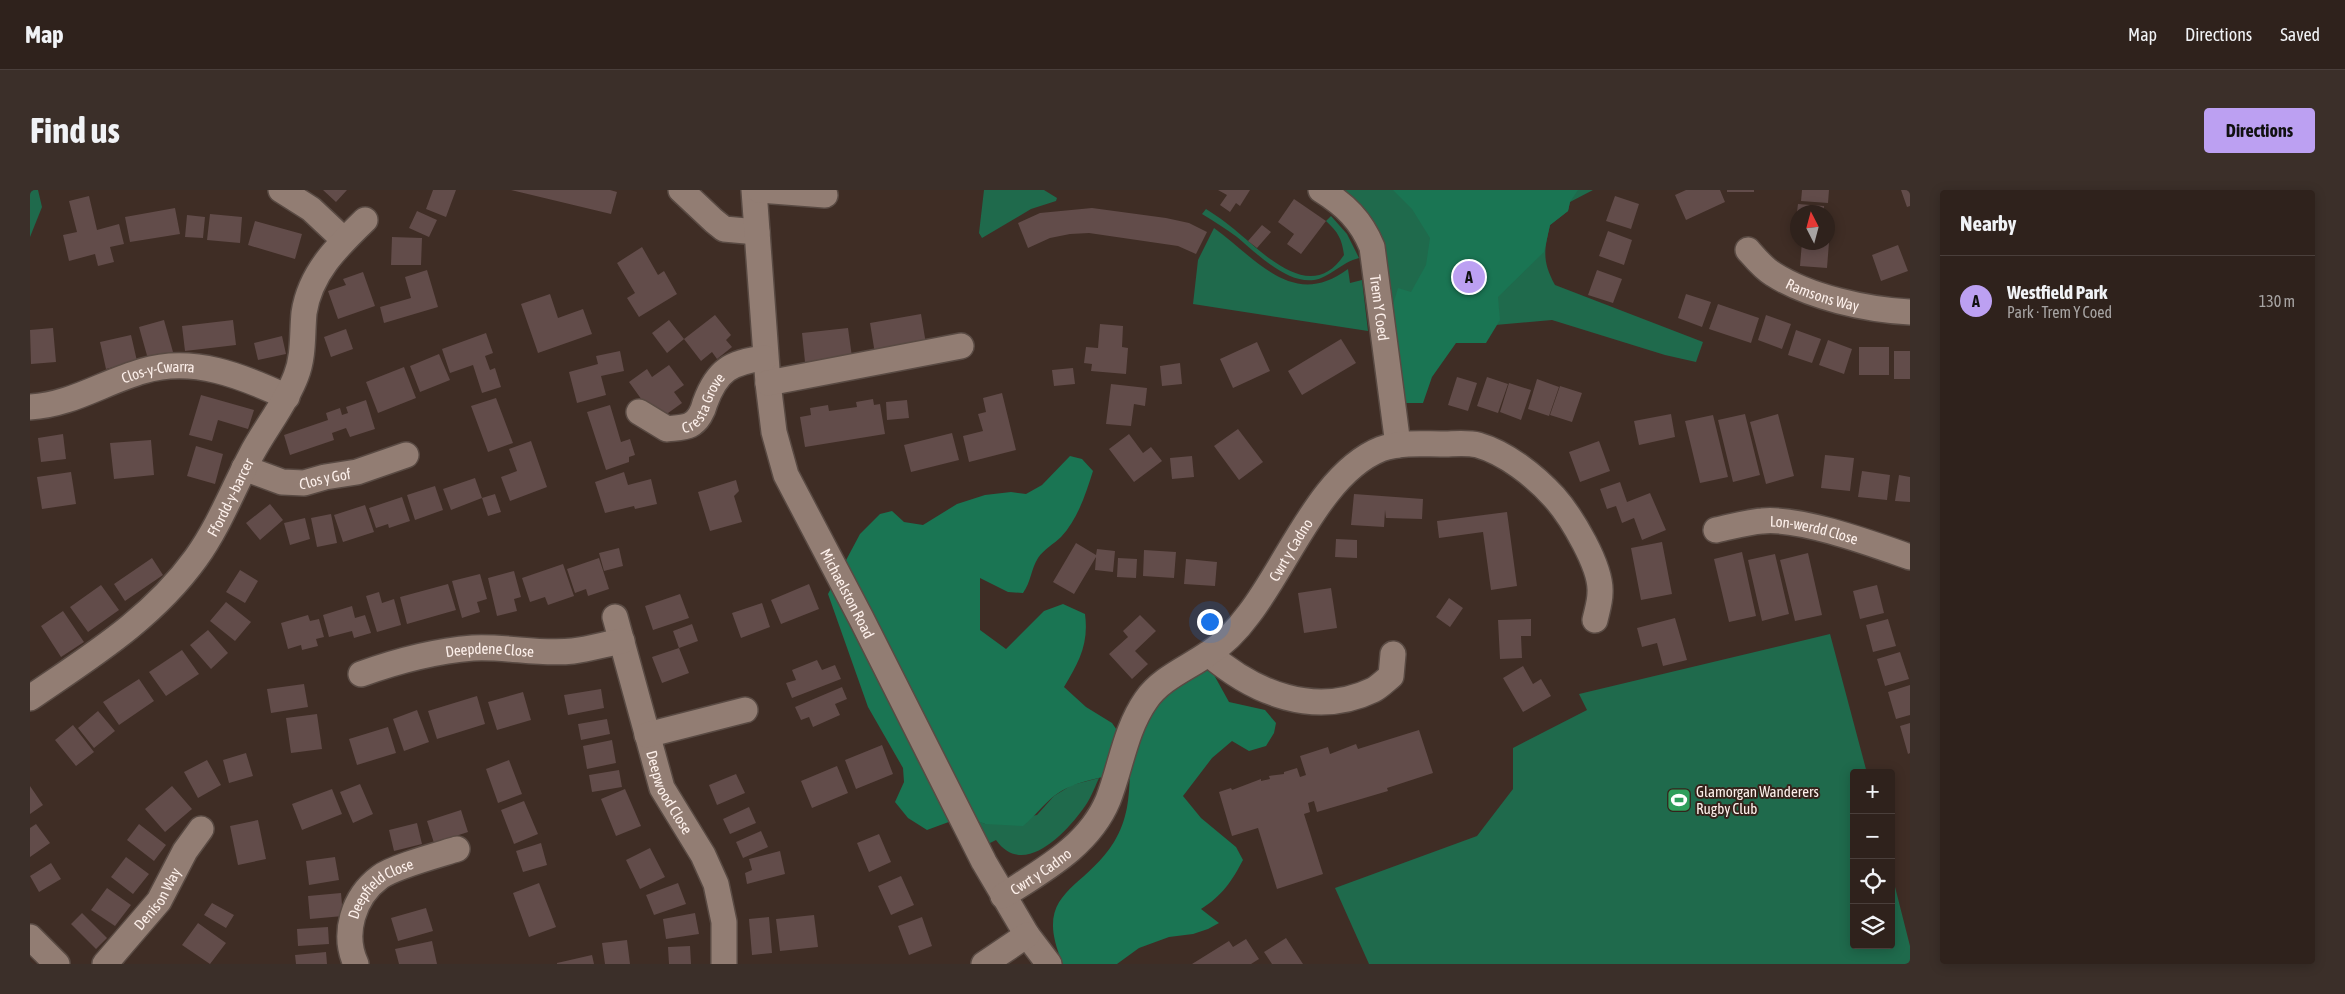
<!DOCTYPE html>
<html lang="en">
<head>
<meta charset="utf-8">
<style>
  :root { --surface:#2f221c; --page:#3b2f29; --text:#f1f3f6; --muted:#a7a4a3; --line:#4a3f3b; --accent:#bca0f2 }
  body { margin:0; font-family:"Asap Condensed",sans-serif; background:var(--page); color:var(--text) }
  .controls { position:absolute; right:15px; bottom:15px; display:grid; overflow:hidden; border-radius:5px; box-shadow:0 2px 12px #0003 }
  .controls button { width:45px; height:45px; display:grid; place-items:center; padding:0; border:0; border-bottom:1px solid var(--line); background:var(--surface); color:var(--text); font:25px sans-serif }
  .compass { position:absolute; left:1760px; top:15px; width:45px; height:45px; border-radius:50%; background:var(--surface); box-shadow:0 2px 12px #0003; rotate:354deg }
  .you { position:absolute; left:1179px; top:431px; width:18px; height:18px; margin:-12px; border:4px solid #fff; border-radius:50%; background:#1a73e8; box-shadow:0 0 0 8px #1a73e833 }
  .badge { display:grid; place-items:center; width:32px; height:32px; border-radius:50%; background:var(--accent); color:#111; font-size:16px; font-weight:700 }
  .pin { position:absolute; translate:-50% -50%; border:2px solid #fff; box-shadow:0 1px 5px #0006 }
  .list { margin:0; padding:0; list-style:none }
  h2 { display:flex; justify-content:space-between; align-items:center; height:65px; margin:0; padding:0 20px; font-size:21px }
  h2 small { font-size:16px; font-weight:400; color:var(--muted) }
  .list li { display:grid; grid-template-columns:32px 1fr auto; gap:15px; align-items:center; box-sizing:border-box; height:90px; padding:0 20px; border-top:1px solid var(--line) }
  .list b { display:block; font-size:19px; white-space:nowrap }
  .list p { margin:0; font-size:16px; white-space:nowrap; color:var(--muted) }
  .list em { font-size:16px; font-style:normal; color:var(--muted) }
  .icon { flex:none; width:28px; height:28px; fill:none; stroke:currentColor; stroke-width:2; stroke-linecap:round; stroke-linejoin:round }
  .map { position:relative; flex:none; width:1880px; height:774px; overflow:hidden; border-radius:5px }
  header { display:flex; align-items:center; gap:30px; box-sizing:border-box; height:70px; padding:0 25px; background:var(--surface); border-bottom:1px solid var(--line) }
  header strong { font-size:24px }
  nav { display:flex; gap:28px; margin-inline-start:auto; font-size:18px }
  .intro { display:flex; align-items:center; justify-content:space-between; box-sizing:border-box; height:120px; padding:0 30px }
  h1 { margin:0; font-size:35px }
  .button { padding:12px 22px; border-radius:5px; background:var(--accent); color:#111; font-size:18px; font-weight:700 }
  main { display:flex; gap:30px; padding:0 30px }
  aside { flex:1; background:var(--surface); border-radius:5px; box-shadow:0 2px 12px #0003 }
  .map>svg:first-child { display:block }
  .green { fill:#1f6a4c }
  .forest { fill:#1a7553 }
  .building { fill:#624c4a }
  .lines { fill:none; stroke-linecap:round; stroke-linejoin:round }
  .minor-casing { stroke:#594a43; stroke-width:28 }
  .minor { stroke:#927d73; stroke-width:25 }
  .labels { text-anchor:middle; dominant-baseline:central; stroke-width:4; stroke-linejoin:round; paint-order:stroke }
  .street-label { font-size:15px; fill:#fdf0eb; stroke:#35231b }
  .poi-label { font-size:15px; fill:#fdf0eb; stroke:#35231b; text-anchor:start }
</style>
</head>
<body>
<header>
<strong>Map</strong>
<nav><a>Map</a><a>Directions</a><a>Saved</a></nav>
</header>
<div class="intro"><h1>Find us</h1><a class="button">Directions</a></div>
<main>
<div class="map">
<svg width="1880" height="774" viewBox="0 0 1880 774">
  <rect width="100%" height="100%" fill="#3f2d25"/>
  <path class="green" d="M0,0h8l4,17 -12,30z
    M954,0h60l13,8 -1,3 -25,8 -49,29 -3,-5z
    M1314,0h249l-23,12 -2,9 -18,14c-6,26 -8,36 5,60l148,57 -7,20 -31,-7 -113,-35 -157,14c-8,-49 -6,-112 -51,-144z
    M1176,19c6,4 13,8 19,13 32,23 83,87 119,33 -2,-16 -6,-23 -18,-34l5,-5 16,18 12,24c-17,4 -30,20 -45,22 -27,4 -58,-27 -77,-43 -11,-8 -23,-16 -35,-23z
    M1184,38c44,32 79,82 134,41l2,14 12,-3 6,51 -175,-27 5,-44z
    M1800,444l37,139h-13v172h37v-74l19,75v18h-541l-34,-76 142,-52 36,-47v-41l74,-38 -8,-16z
    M1069,588c-5,11 -9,22 -16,31 -19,26 -60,69 -87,31l-8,4 -13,-25 10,5 52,-9 17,-19 18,-11z"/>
  <path class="forest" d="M1363,0h185l-8,12 -2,9 -18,14 -6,27 -46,45 2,23 -14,23h-30l-24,34 -9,26h-20l-11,-95 6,-20 13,4 15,-27 4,-27 -18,-29z
    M1040,266l12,3 11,12c-7,22 -15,48 -32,66 -7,7 -17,12 -23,21 -7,11 -7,24 -15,35l-15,-1 -28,-14v52l26,19 38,-38 19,-7 22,10c4,30 -6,48 -21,73l22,20 26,16 7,10 36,-30 53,-39 21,38 36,8 11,13 -2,10 -8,13 -17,5 -17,-10 -20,17 -29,38 18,22 35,29 7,13c-11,21 -21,36 -42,49l18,14 -11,6 -15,5 -24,3 -30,11 -22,16h-54c-32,-73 20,-72 51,-122 14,-23 15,-44 16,-70 -25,5 -55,8 -76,24 -11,9 -20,21 -31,30l-38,-2 -20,-8 -38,14 -19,-12 -13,-16 9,-20 -1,-14 -35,-61 -40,-113 32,-60 20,-20 12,-3 12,11 19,3 34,-21 28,-9 26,-3 15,2 16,-9z"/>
  <path class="building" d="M293,0h24l-11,12z
    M403,0h23l-10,27 -20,-8z
    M481,0h99l7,2 -6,22z
    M1188,0h32l-10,16 -4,-3 -6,9 -10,-7 7,-10z
    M1656,0h34l5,12 -39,18 -11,-25z
    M1697,0h27v2h-27z
    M1772,0h27l-1,13 -27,-2z
    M1871,0h9v16l-3,1z
    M59,6l8,34 22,-6 5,20 -14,3 4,15 -16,4 -3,-12 -26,7 -6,-26 14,-3 -8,-31z
    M1585,6l24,8 -8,25 -25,-8z
    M1264,9l32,22 -25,33 -14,-10 7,-10 -16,-12z
    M1768,14l26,2v6h-27z
    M145,18l5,26 -50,8 -5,-25z
    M1062,18l74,10 23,5 18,9 -11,22 -18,-8 -89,-13 -19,1 -20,4 -22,10 -10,-25 22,-10z
    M387,21l20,9 -8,17 -20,-9z
    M180,24l32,3 -2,26 -33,-3z
    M157,25l18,2 -2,21 -18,-1z
    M225,31l47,13 -7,25 -47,-14z
    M1232,35l9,7 -14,16 -9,-7z
    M1578,41l24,9 -8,25 -25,-9z
    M362,47l30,1 -1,27h-30z
    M1772,52h27l-2,26 -27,-2z
    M1868,55l10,26 -27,10 -9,-26z
    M612,57l16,28 6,-4 13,23 -38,23 -12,-19 8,-5 -18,-30z
    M397,80l11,37 -54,16 -4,-16 31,-9 -6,-21z
    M1567,80l25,9 -9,24 -25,-8z
    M333,82l12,34 -37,13 -10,-28 18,-6 -3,-6z
    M520,104l8,24 25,-9 9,25 -54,19 -17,-49z
    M1656,104l25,8 -9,25 -24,-9z
    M1688,114l41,14 -8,25 -42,-14z
    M891,124l5,30 -51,10 -5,-31z
    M685,125l16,20 -5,5 6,7 -15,12 -5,-7 -11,9 -17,-22z
    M1736,125l25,9 -9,25 -24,-9z
    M134,130l9,32 -25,7 -9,-32z
    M203,130l3,25 -51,6 -3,-25z
    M639,130l15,19 -17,14 -15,-20z
    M1070,134l23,2 -1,21 6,1 -2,26 -35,-3 1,-7 -8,-1 2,-16 12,1z
    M23,138l3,34 -25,2 -1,-34z
    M818,138l4,29 -47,5 -3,-29z
    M316,139l7,20 -22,8 -7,-20z
    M1766,140l25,9 -9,24 -24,-8z
    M456,143l7,20 -8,3 5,14 5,-2 6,19 -19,6 -9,-28 -23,8 -8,-24z
    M101,145l6,26 -31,8 -6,-27z
    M252,146l4,18 -28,6 -4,-17z
    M1311,149l15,24 -54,32 -14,-24z
    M1798,150l24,9 -8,25 -25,-9z
    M1227,152l13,29 -37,17 -13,-29z
    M1829,157h30v28h-30z
    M590,161l4,20 -23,5 5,19 -29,8 -8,-31 29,-8 -2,-8z
    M1864,161h16v28h-16z
    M409,164l11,26 -30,12 -10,-26z
    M1150,173l2,21 -20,2 -2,-20z
    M639,175l15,20 -10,7 8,11 -25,18 -28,-39 18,-13 5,8z
    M374,177l12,31 -38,15 -12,-31z
    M1043,178l2,16 -21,2 -2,-16z
    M1427,187l20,6 -9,28 -20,-6z
    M1457,187l21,7 -10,29 -21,-7z
    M1507,189l22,8 -10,29 -21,-7z
    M1479,193l22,7 -10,30 -21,-8z
    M1081,194l36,4 -2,18 -11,-2 -3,22 -25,-2z
    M1530,196l22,7 -10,29 -22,-7z
    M972,203l14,57 -47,12 -6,-26 20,-5 -5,-17 8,-2 -3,-14z
    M171,205l53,15 -6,19 -30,-9 -6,21 -23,-6z
    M466,208l17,45 -25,9 -17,-46z
    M843,209l1,6 6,-1 5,30 -80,13 -5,-30 11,-2 -1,-7 18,-3 1,6 28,-4 -1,-5z
    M336,210l9,29 -25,8 -4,-9 -14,5 2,7 -44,15 -6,-20 44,-15 -2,-7 14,-5 2,7 6,-2 -2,-6z
    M877,210l2,18 -22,2 -1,-18z
    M580,215l11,37 9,-3 5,16 -6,2v5l-23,8 -19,-58z
    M1641,224l4,23 -36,8 -5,-24z
    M1715,224l15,61 -27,7 -15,-62z
    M1748,224l16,62 -28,8 -16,-62z
    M1683,225l15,62 -28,6 -15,-62z
    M1208,239l25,33 -24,18 -25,-34z
    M922,243l7,27 -48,12 -7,-27z
    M33,244l3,25 -25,3 -3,-24z
    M1099,244l14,19 8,-6 11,14 -28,21 -25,-33z
    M121,250l3,35 -40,4 -4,-36z
    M501,251l16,46 -37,14 -9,-24 16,-6 -8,-22z
    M1569,251l11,30 -30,11 -11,-30z
    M166,256l27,8 -8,30 -28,-8z
    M1795,265l29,3 -4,33 -29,-3z
    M1162,266l2,21 -22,2 -2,-21z
    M1832,281l28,4 -3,25 -29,-3z
    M41,282l5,32 -34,5 -5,-32z
    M594,282l4,13 23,-6 6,25 -22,5 -1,-3 -29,7 -10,-31z
    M1869,285l11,2v25l-15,-1z
    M445,288l7,20 -31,12 -8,-21z
    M706,290l3,11 -5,5 8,26 -32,9 -12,-39z
    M1590,292l7,20 23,-9 16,37 -24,10 -8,-22 -12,5 -6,-17 -9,3 -7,-20z
    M405,296l8,24 -28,10 -8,-25z
    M465,304l6,18 -13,4 -6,-18z
    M1324,304l69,5 -1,20 -36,-1 -1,-8 -1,17 -33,-2z
    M372,307l8,24 -21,7 -1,-4 -12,4 -7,-20z
    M240,314l13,16 -23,20 -14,-17z
    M335,315l9,27 -31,10 -9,-27z
    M1477,322l10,74 -26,4 -8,-58 -44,6 -2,-17z
    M301,324l6,29 -20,4 -6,-29z
    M275,328l5,21 -20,6 -6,-22z
    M1306,349l21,1v18l-22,-1z
    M1632,352l10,52 -31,6 -10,-52z
    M1046,353l20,12 1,-6 18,2 -2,21 -18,-2 1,-13 -22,37 -21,-12z
    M589,358l4,18 -19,5 -5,-18z
    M1114,360l32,2 -2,26 -31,-2z
    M1712,362l14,64 -27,6 -15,-63z
    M1778,363l14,62 -27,6 -15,-61z
    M1745,364l14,60 -27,7 -14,-61z
    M122,368l11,17 -38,26 -11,-17z
    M569,368l10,31 -21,7 -2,-7 -11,4 -8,-24z
    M1088,368l19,1 -1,19 -19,-1z
    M1156,369l31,3 -2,24 -31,-2z
    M533,374l11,32 -26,9 -3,-8 -15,5 -8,-24z
    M210,380l18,11 -13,22 -19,-11z
    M484,381l7,26 -7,2 3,12 -20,5 -9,-38z
    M450,384l7,25 -10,3 3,10 -18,6 -10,-37z
    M418,394l8,26 -49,14 -7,-27z
    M779,394l10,25 -38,15 -10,-24z
    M71,395l18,25 -31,22 -18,-25z
    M1847,395l7,28 -24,6 -7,-28z
    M1301,398l6,40 -33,5 -6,-40z
    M349,402l3,11 12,-4 7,26 -24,7 -11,-36z
    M650,404l9,24 -36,12 -8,-24z
    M1419,408l14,10 -13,19 -14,-10z
    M196,412l25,20 -16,19 -25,-20z
    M732,413l8,24 -29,11 -9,-25z
    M322,416l3,12 10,-3 6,18 -17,5 -2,-7 -23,6 -6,-22z
    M33,421l21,31 -23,15 -20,-31z
    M278,425l2,6 9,-2 5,18 -8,2 2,7 -16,4 -1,-5 -13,4 -7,-26z
    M1110,425l16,16 -21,20 13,13 -16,15 -23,-25 19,-17 -5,-6z
    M1645,428l12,42 -24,6 -6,-23 -15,4 -5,-19z
    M1501,429v17h-10l1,22 -22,1 -2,-39z
    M1858,429l8,27 -23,6 -7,-27z
    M662,434l6,17 -19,7 10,25 -27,10 -10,-26 27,-9 -6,-17z
    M178,440l20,23 -17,16 -21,-24z
    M152,460l17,24 -33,22 -17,-24z
    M1870,462l9,27 -24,7 -8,-27z
    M787,470l5,10 13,-5 6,14 -49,19 -6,-15 10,-3 -4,-10z
    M1493,476l10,18 8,-5 10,17 -28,16 -20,-34z
    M109,489l15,22 -35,24 -16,-23z
    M274,494l4,23 -37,6 -4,-24z
    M1880,495v30l-14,4 -8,-27z
    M812,497l5,12 -12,5 5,11 -27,12 -4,-10 -8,3 -6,-13z
    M571,499l3,19 -36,7 -4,-20z
    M493,502l8,28 -34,10 -9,-28z
    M447,506l8,28 -48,15 -9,-28z
    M387,520l12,32 -25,9 -11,-32z
    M68,521l17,20 -21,17 -16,-20z
    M287,524l5,35 -31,4 -5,-35z
    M577,529l3,15 -29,6 -3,-16z
    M1880,533v30l-2,1 -8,-28z
    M43,535l21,27 -18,14 -21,-26z
    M358,537l8,26 -39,12 -8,-26z
    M1389,540l14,43 -46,15 1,3 -71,21 -3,-11 -6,2 2,9 -6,2 19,60 -46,15 -19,-61 -26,8 -13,-44 12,-4 1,2 29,-11v2l9,-2 -1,-3 15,-2v-2l13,-4 3,9 6,-2 -6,-19 28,-9 2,7 26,-10 2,5z
    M582,550l4,23 -29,6 -4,-23z
    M852,555l11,29 -37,15 -11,-29z
    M216,563l7,23 -24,7 -6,-23z
    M177,570l14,25 -23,13 -14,-26z
    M479,570l13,34 -24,9 -12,-34z
    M807,576l11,27 -36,15 -11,-27z
    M589,580l3,17 -30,5 -3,-17z
    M706,584l9,19 -28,12 -8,-20z
    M330,594l13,30 -20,9 -13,-31z
    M0,596l13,19 -13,9z
    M142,596l20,23 -27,23 -20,-23z
    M302,599l10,25 -40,16 -10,-26z
    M595,599l16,37 -25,10 -15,-37z
    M494,611l14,33 -24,10 -13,-34z
    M719,617l7,16 -26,11 -7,-15z
    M431,620l7,22 -34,11 -7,-22z
    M228,630l8,39 -28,6 -8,-39z
    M387,633l5,21 -28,7 -5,-21z
    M6,634l14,19 -20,14v-29z
    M109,634l27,21 -12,16 -27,-21z
    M731,641l7,16 -25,11 -7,-16z
    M849,644l12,28 -22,10 -12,-29z
    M511,653l6,22 -24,7 -7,-21z
    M620,658l15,29 -25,12 -14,-29z
    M750,661l5,23 -38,10 -2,-11 7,-3 -3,-11z
    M96,667l23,17 -16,20 -22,-17z
    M305,667l4,23 -30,5 -3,-24z
    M21,673l10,16 -22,13 -9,-16z
    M871,686l13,29 -23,10 -13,-29z
    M509,693l17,44 -27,10 -16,-44z
    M648,693l8,21 -32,11 -8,-20z
    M77,698l24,17 -16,21 -24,-16z
    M311,703l2,23 -33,3 -2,-23z
    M182,713l22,12 -8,13 -22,-13z
    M396,718l7,23 -35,10 -7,-23z
    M52,723l25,25 -11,11 -25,-25z
    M665,723l4,21 -33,5 -3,-20z
    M784,725l4,32 -38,4 -4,-32z
    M739,727l3,36 -20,2 -3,-36z
    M892,727l10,29 -23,9 -11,-29z
    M168,733l28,20 -16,21 -28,-19z
    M298,737l1,17 -31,2 -1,-17z
    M1256,748l17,26h-31l-8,-12z
    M1216,749l13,20 -8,5h-59l37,-23 4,6z
    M597,750l3,24h-25l-3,-21z
    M402,751l5,23h-38l-4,-15z
    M660,756l1,18h-22l-1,-17z
    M296,762l1,12h-31l-1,-9z
    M562,765l2,9h-37v-1z"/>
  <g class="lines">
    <g class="minor-casing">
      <g id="minor">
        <path d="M251,0l30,19 33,31"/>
        <path d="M651,0l33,31 10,8 33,3"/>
        <path id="s1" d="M724,0l14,193 6,49 12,43 75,143 123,244 43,73 22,29"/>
        <path d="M729,0l66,5"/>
        <path id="s2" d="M1291,0c24,15 40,30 51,57l26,198"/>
        <path id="s3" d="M1718,60c7,8 15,18 25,24 36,23 94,36 137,38"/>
        <path d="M738,193l193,-37"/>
        <path id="s4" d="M0,217c41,-2 74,-25 113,-36 50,-15 99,5 144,26"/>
        <path id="s5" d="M609,222l28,17c7,-1 17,-1 23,-4 8,-4 13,-14 15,-22 12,-33 26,-41 60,-45"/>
        <path id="s6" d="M214,278l38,14 22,1 21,-6 32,-5 49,-17"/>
        <path id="s7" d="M1686,340c15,-3 31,-8 46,-9 38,-4 111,23 148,36"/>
        <path id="s8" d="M585,427l47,171 41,67 13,29 8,38v42"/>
        <path d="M1179,464c45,39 106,64 164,36 6,-3 13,-10 18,-14l2,-22"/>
        <path id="s9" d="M331,484c36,-13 74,-23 112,-26 33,-2 67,7 100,3 16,-2 33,-7 49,-10"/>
        <path id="s10" d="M0,508c61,-42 122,-79 166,-140 23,-32 37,-69 55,-103 14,-27 34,-50 45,-79 8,-20 6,-42 8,-63 6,-40 33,-66 61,-93"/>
        <path d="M617,545l98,-25"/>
        <path id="s11" d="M973,706c40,-26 86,-50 105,-96 13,-33 17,-70 38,-100 15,-22 42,-32 63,-47 16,-10 29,-24 40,-39 39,-50 72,-141 132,-165 18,-7 41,-5 60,-5 12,0 26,-2 37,1 28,8 57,31 76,52 17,19 48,70 46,96 0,9 -3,18 -5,27"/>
        <path d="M0,747l27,27"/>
        <path id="s12" d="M75,774l54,-63 26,-50 16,-22"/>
        <path id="s13" d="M326,774c-14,-30 -3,-67 24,-87 13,-10 58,-22 77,-28"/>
        <path d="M954,774l43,-29"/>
      </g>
    </g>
    <use href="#minor" class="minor"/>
  </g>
  <defs>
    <g id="stadium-square" transform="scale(1.25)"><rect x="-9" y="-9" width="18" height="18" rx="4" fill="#2e9e5b" stroke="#35231b"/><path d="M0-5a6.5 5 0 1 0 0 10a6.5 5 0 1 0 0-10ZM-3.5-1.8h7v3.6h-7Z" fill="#fff"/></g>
  </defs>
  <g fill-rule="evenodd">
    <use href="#stadium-square" x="1649" y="610"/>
  </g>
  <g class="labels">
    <g class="street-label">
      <text stroke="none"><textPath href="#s3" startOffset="89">Ramsons Way</textPath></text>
      <text stroke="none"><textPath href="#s2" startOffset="139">Trem Y Coed</textPath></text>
      <text stroke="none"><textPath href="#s4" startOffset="134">Clos-y-Cwarra</textPath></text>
      <text stroke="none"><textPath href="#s5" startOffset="82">Cresta Grove</textPath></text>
      <text stroke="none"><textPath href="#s6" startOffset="84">Clos y Gof</textPath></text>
      <text stroke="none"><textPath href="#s10" startOffset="288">Ffordd-y-barcer</textPath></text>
      <text stroke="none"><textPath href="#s7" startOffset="100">Lon-werdd Close</textPath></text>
      <text stroke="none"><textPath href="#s11" startOffset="464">Cwrt y Cadno</textPath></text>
      <text stroke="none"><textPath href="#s1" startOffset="421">Michaelston Road</textPath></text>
      <text stroke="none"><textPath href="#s9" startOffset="132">Deepdene Close</textPath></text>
      <text stroke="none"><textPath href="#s8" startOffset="184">Deepwood Close</textPath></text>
      <text stroke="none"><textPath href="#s11" startOffset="45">Cwrt y Cadno</textPath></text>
      <text stroke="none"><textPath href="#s13" startOffset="90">Deepfield Close</textPath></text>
      <text stroke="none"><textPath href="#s12" startOffset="84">Denison Way</textPath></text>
    </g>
    <g class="poi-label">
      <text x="1666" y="601">Glamorgan Wanderers<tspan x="1666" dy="17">Rugby Club</tspan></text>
    </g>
  </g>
</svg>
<div class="controls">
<button>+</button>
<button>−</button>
<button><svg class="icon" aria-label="locate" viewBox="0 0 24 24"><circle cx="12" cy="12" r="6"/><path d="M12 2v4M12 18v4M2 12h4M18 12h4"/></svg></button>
<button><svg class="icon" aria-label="layers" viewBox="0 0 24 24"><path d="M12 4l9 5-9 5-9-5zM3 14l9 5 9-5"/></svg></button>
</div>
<svg class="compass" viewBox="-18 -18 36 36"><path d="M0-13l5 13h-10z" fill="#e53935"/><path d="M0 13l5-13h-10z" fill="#a7a4a3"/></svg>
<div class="you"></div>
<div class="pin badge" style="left:1439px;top:87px">A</div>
</div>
<aside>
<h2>Nearby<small></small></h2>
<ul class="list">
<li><span class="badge">A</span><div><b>Westfield Park</b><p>Park · Trem Y Coed</p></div><em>130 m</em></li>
</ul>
</aside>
</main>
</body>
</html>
